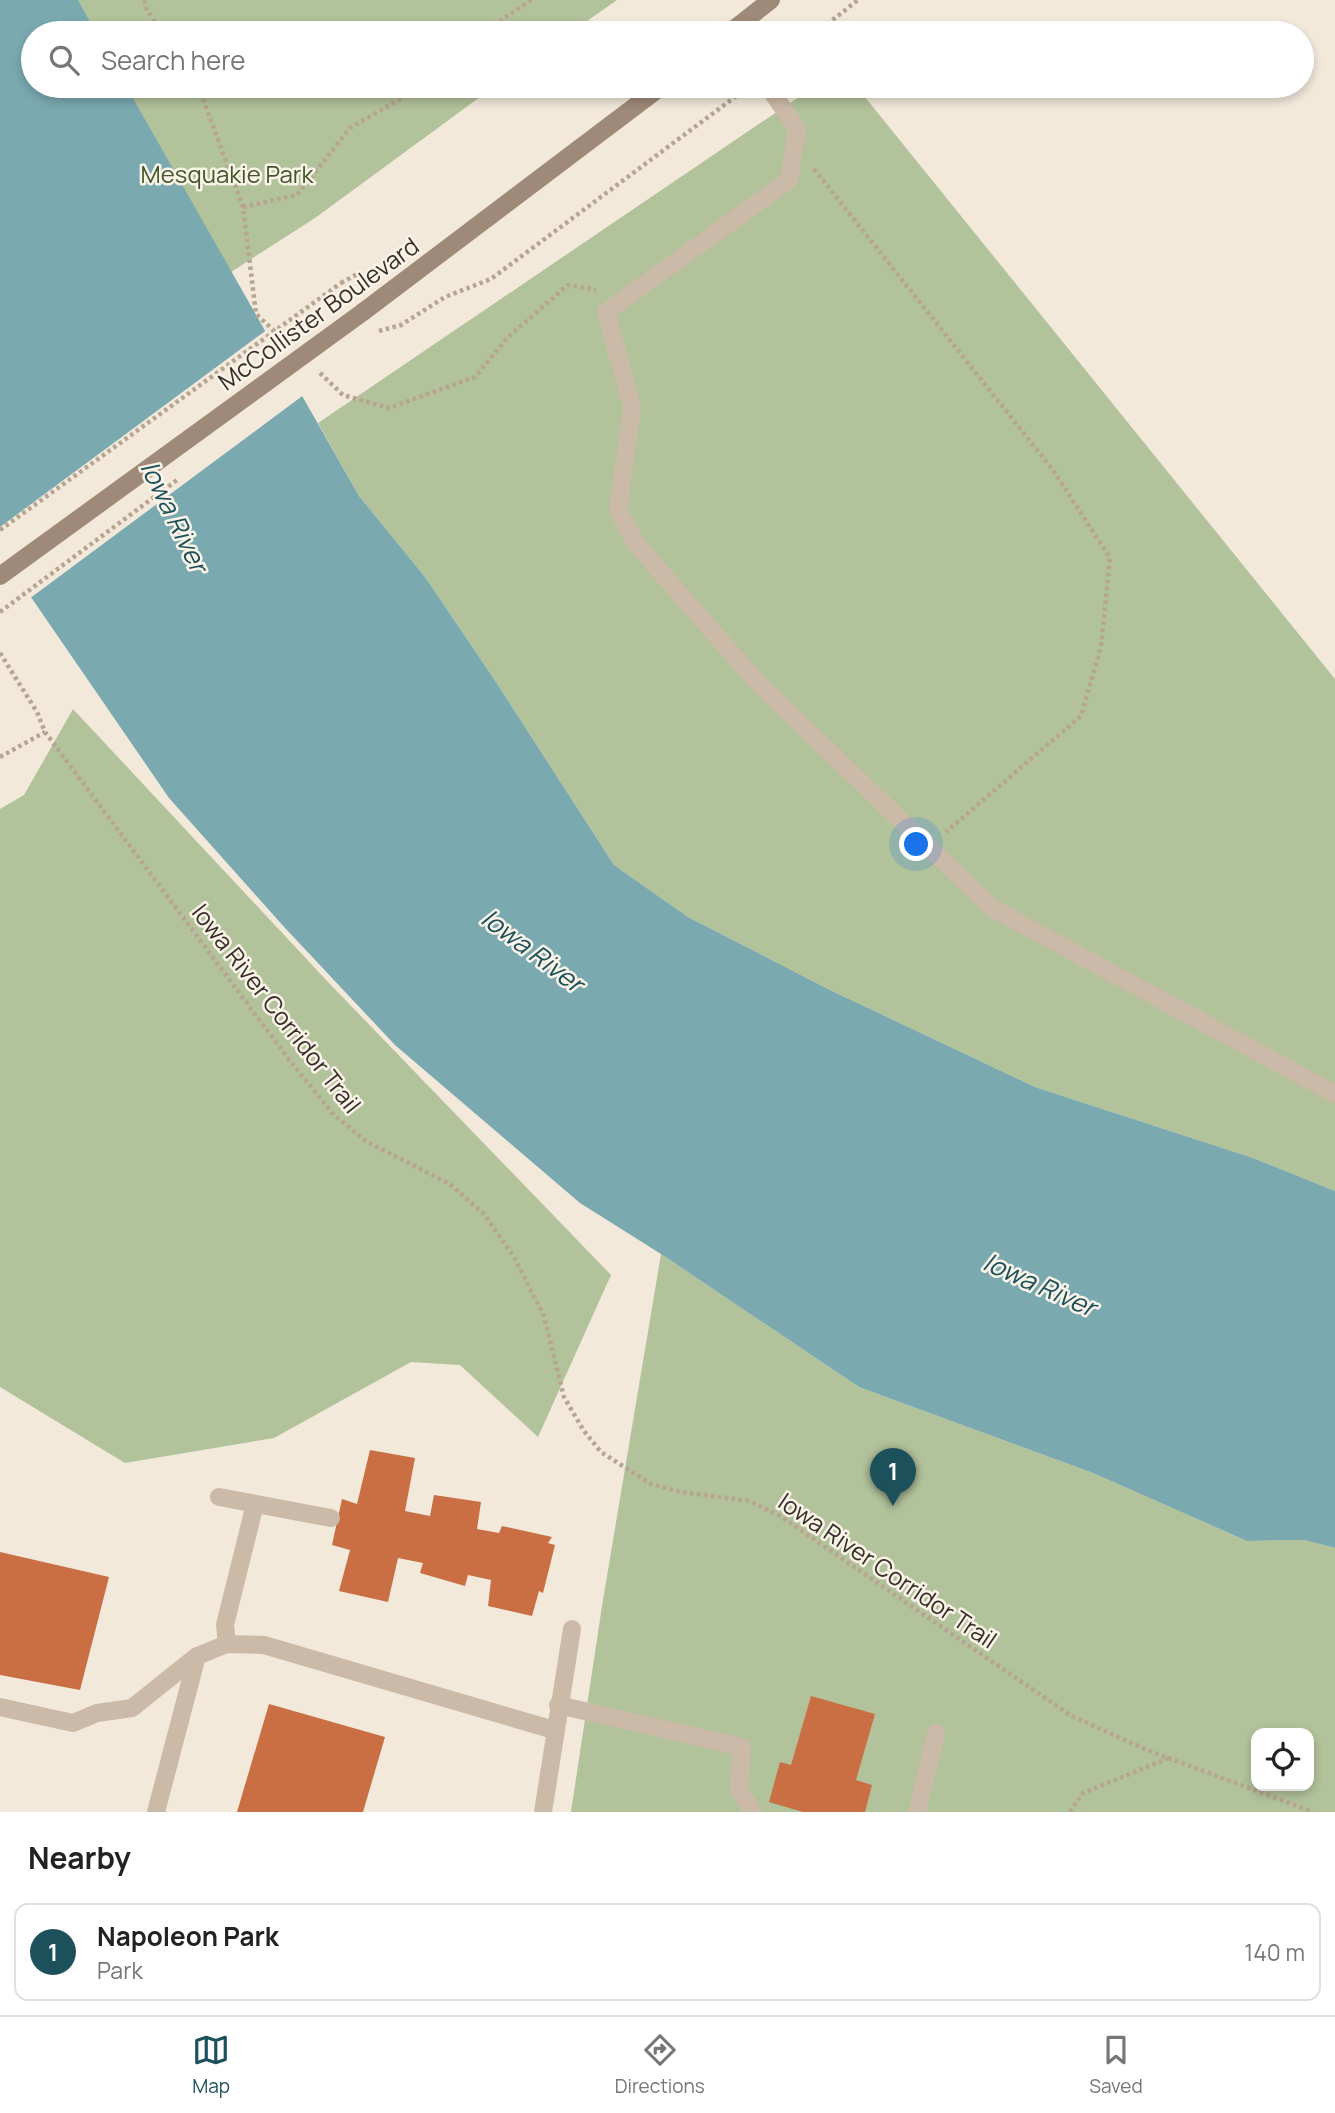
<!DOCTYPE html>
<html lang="en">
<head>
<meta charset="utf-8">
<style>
  :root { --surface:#fff; --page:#f6f6f6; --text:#222; --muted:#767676; --line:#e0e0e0; --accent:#1c505a }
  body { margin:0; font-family:Manrope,sans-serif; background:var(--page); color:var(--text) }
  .controls { position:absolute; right:21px; bottom:21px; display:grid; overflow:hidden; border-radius:14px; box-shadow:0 4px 10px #0003 }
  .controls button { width:63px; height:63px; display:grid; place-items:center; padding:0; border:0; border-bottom:2px solid var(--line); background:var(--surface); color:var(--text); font:35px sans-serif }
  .you { position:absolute; left:917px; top:845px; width:24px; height:24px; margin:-18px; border:5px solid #fff; border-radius:50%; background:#1a73e8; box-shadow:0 0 0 10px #1a73e833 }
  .badge { display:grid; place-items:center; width:46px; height:46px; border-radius:50%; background:var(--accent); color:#fff; font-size:23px; font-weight:700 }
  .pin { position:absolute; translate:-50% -58px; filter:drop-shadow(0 2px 4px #0008) }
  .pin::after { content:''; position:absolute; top:37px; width:24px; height:21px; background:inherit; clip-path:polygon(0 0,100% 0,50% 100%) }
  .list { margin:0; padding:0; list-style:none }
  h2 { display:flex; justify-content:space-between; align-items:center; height:91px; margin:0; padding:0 28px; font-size:30px }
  h2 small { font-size:23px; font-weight:400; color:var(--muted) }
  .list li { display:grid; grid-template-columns:46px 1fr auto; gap:21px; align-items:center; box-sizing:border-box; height:98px; margin:0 14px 14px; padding:0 14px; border:2px solid var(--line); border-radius:14px }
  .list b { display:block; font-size:26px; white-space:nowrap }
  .list p { margin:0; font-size:23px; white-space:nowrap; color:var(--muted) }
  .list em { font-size:23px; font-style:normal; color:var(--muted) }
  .icon { flex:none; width:38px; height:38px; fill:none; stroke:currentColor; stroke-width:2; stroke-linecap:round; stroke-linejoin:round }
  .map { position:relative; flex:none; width:1335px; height:1812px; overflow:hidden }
  .search { position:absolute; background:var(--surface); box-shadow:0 4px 10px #0003; left:21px; right:21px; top:21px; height:77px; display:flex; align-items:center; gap:18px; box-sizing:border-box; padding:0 24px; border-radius:38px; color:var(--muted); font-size:26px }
  .sheet { height:203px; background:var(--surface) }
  nav { display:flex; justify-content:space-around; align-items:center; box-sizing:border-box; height:98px; border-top:2px solid var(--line); background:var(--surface); font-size:19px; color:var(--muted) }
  nav a { display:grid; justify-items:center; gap:4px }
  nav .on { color:var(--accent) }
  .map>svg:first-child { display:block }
  .green { fill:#b2c29b; fill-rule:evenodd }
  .water { fill:#7aa9b0 }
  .pier { fill:#f2e9db }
  .building { fill:#c96f43 }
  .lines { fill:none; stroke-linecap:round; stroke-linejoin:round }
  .path { stroke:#b7a491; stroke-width:4.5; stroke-dasharray:3.5 3.5; stroke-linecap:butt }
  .lane { stroke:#cbbaa7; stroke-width:18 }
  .street { stroke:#cbbaa7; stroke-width:18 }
  .secondary { stroke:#9f8978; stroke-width:18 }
  .path-bridge { stroke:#b7a491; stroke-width:4.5; stroke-dasharray:3.5 3.5; stroke-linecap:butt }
  .secondary-bridge { stroke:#9f8978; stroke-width:18 }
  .labels { text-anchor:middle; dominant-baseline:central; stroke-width:5; stroke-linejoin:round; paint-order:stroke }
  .park-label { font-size:24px; fill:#43562b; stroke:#faf3e8 }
  .street-label { font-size:24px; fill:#372e28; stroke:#faf3e8 }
  .water-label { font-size:26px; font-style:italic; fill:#1c505a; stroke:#faf3e8 }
</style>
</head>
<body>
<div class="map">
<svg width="1335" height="1812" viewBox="0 0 1335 1812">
  <rect width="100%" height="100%" fill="#f2e9db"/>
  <path class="green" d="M42,0h575l-47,33h-511z
    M85,86h410l-180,132 -123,79z
    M815,86h41l479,593v512l-82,-33 -218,-71 -205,-97 -142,-73 -74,-52 -120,-186 -69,-102 -66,-81 -41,-73z
    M73,709l254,272 284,294 -73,162 -78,-72 -49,-3 -137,76 -149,25 -125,-76v-578l24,-14z
    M661,1254l198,133 234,86 154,68 57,-1 31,8v264h-764l31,-206zM1256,1733h53v53h-53z"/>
  <path class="water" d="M0,0h78l18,33h-63v53h93l233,410 66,81 69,102 120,186 74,52 142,73 205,97 218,71 82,33v357l-31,-8 -57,1 -154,-68 -234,-86 -198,-133 -81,-51 -185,-158 -109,-116 -117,-131 -169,-246z"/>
  <path class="pier" d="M268,329l37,65 -276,205 -29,-41v-31z"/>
  <path class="building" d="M370,1450l45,8 -10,53 25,5 4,-21 47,7 -4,27 22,4 3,-7 50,11 -4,6 7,2 -12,48 -4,-2 -7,25 -44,-10 3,-26 -23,-5 -3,11 -45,-13 3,-10 -25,-5 -10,44 -49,-11 11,-41 -18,-5 10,-46 15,5z
    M0,1552l109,25 -29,113 -80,-15z
    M811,1696l64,18 -19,66 16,5 -7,27h-62l-34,-10 11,-40 11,3z
    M269,1704l116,33 -22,75h-126z"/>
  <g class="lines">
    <path class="path" d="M144,0l3,10 16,23
      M482,33l49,-33
      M816,33l42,-33
      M198,86l45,121 13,107 29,27
      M814,169l239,301 57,88 -9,89 -20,69 -135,116
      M243,207l54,-12 53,-67 73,-42
      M341,283l18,-10 6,8
      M379,331l22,-6 44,-28 46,-18 256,-191
      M320,373l23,22 46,13 86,-31 33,-40 60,-52 28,5
      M0,653l37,59 8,20 245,329 44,54 33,27 83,42 34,30 30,43 30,59 20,81 20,34 17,21 50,32 30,8 68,9 31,15 290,199 77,35 166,62
      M0,757l45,-25
      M1070,1812l13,-19 86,-35"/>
    <path class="lane" d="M768,86l29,43 -8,51 -183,132 26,95 -14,104 19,34 120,137 235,226 343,186
      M219,1497l112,21
      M227,1644l-2,-19 30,-121
      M558,1705l184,42 -3,43 14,22
      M0,1707l73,16 24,-10 35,-5 65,-52 30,-12 37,1 290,85
      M156,1812l41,-156
      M917,1812l19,-79"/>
    <path class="street" d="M543,1812l29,-183"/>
    <path class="secondary" d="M729,33l42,-33
      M363,312l299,-226"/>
    <path class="path-bridge" d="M0,530l341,-247
      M0,612l177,-132"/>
    <path class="secondary-bridge" d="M0,576l363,-264"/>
  </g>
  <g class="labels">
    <g class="park-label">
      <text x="227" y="173">Mesquakie Park</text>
    </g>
    <g class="street-label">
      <text transform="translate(318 313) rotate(-36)">McCollister Boulevard</text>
      <text transform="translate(277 1008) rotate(52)">Iowa River Corridor Trail</text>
      <text transform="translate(888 1570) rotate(34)">Iowa River Corridor Trail</text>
    </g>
    <g class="water-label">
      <text transform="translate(175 516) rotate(64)">Iowa River</text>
      <text transform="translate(533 950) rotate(37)">Iowa River</text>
      <text transform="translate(1040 1284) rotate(24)">Iowa River</text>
    </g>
  </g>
</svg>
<div class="controls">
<button><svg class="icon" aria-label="locate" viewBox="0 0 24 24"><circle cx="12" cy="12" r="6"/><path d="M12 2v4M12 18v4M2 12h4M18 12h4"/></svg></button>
</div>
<div class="you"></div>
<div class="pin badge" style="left:893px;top:1506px">1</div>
<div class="search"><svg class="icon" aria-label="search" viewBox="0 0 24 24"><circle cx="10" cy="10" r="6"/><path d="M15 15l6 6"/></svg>Search here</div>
</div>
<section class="sheet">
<h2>Nearby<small></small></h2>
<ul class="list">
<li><span class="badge">1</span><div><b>Napoleon Park</b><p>Park</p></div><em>140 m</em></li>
</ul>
</section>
<nav>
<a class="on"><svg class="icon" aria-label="map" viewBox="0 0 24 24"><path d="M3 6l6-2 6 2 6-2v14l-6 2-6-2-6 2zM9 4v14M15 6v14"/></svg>Map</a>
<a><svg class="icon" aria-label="directions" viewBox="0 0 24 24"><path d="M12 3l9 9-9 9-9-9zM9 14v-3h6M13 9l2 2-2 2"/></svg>Directions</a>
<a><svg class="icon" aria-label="saved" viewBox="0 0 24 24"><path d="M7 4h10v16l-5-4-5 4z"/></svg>Saved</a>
</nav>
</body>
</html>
